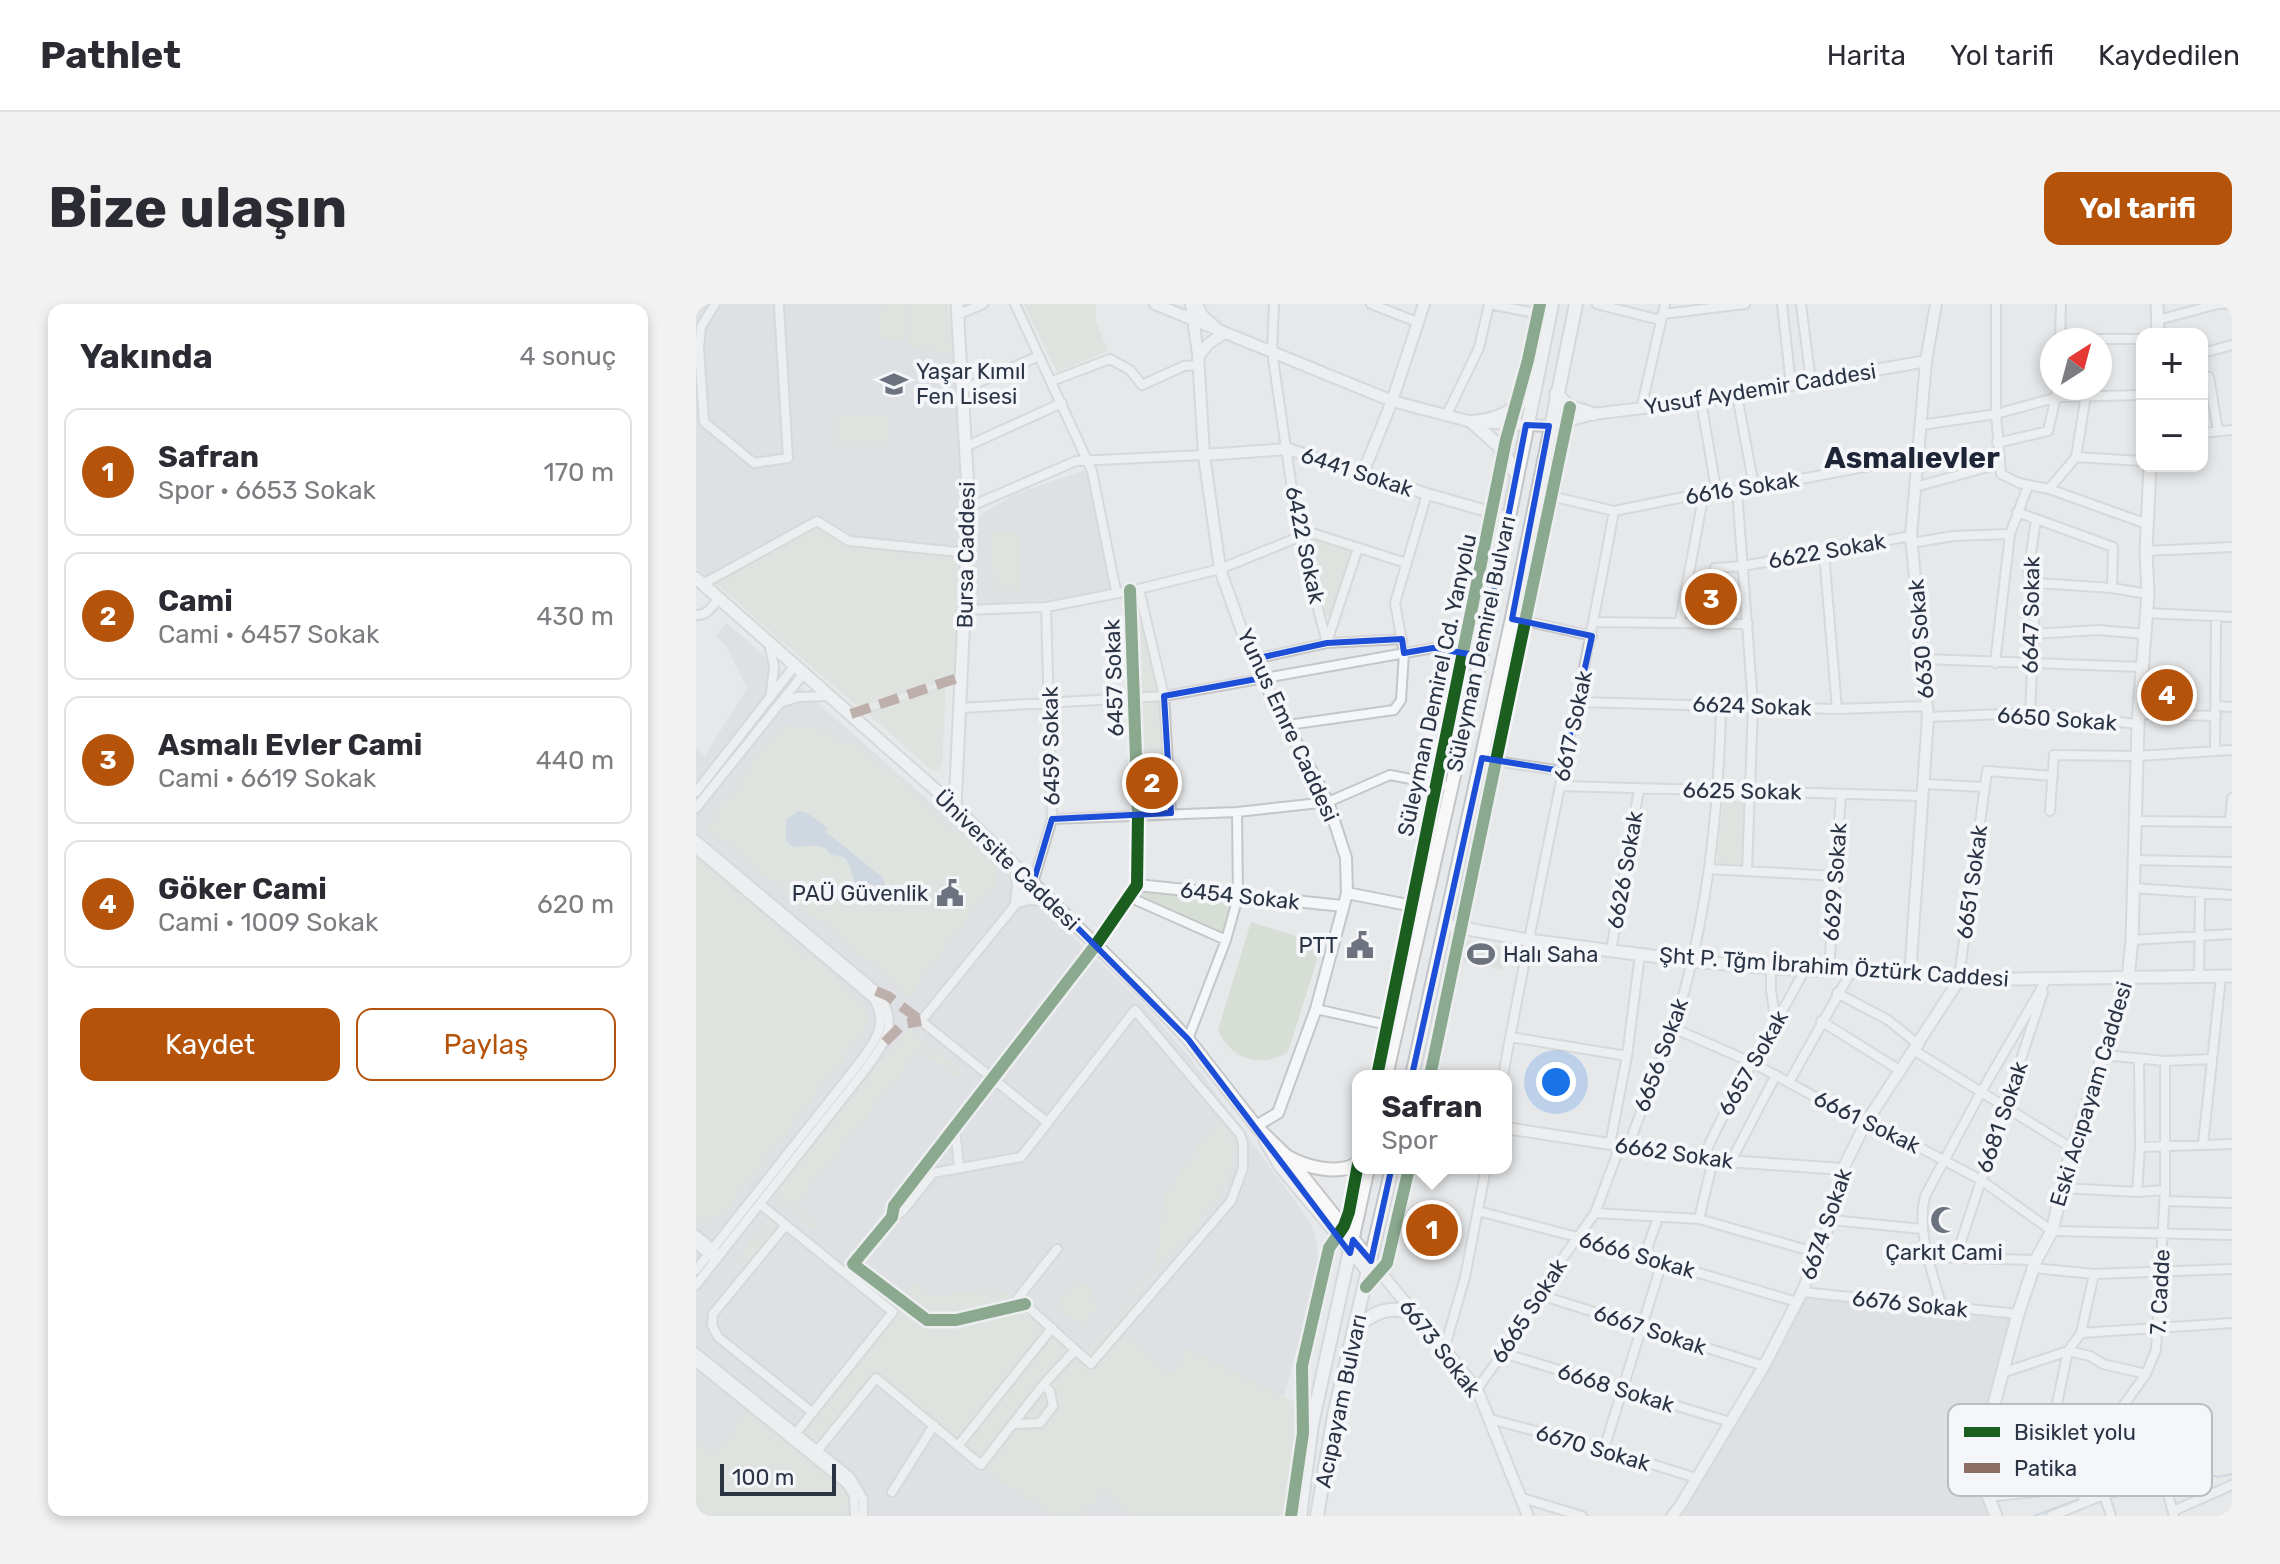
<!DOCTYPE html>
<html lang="tr">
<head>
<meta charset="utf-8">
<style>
  :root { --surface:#fff; --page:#f2f2f3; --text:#2b2b33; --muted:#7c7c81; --line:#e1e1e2; --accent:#b45309 }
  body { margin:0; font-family:Rubik,sans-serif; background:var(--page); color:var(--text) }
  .controls { position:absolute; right:24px; top:24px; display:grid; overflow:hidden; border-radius:16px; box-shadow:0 4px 12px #0003 }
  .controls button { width:72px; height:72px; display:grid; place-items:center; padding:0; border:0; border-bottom:2px solid var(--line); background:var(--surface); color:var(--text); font:40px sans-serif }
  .compass { position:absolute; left:1344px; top:24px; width:72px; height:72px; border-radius:50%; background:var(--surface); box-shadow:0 4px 12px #0003; rotate:36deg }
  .scale { position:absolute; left:24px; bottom:20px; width:116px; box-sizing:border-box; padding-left:8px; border:4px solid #2b3445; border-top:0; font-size:22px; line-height:28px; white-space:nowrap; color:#2b3445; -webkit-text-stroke:6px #f4f6f9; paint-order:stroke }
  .you { position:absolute; left:860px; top:778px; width:28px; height:28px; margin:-20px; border:6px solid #fff; border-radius:50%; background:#1a73e8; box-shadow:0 0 0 12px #1a73e833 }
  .badge { display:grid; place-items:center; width:52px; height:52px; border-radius:50%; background:var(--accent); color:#fff; font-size:26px; font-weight:700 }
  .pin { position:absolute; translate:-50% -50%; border:4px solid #fff; box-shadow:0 2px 8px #0006 }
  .popup { position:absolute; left:656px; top:766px; width:160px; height:104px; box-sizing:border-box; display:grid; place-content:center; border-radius:16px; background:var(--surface); filter:drop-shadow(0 2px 6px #0005); font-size:26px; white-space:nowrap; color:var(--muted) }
  .popup b { font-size:30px; color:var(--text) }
  .popup::after { content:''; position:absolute; left:50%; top:100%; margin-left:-16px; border:16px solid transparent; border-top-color:var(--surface) }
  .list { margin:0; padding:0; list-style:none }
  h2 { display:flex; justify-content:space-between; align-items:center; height:104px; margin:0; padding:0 32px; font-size:34px }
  h2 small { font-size:26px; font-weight:400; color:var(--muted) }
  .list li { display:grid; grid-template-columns:52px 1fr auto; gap:24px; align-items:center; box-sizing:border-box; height:128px; margin:0 16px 16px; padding:0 16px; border:2px solid var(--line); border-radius:16px }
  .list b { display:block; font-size:30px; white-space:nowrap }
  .list p { margin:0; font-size:26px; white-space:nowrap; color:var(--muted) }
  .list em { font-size:26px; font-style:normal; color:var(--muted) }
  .actions { display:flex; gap:16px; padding:24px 32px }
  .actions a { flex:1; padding:18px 0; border:2px solid var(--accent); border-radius:16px; text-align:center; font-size:28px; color:var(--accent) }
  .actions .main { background:var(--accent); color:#fff }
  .map { position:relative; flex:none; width:1536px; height:1212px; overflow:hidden; border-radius:16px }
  header { display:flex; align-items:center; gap:48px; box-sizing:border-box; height:112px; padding:0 40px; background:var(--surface); border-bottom:2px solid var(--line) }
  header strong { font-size:38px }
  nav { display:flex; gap:44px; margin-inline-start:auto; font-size:28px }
  .intro { display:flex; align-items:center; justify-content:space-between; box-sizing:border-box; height:192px; padding:0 48px }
  h1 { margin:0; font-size:56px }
  .button { padding:20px 36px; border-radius:16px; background:var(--accent); color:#fff; font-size:28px; font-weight:700 }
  main { display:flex; gap:48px; padding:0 48px }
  aside { flex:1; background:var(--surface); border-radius:16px; box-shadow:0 4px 12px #0003 }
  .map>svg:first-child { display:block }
  .built { fill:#d4d7dd }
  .green { fill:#d6ded6 }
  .water { fill:#b4c4d5 }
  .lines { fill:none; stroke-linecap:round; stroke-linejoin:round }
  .stream { stroke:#b4c4d5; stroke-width:2 }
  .minor-casing { stroke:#c4c6c8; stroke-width:12 }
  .tertiary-casing { stroke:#c4c6c8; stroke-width:14 }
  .secondary-casing { stroke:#c4c6c8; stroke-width:15 }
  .primary-casing { stroke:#c2c5c8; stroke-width:16 }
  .minor { stroke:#f5f6f7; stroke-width:8 }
  .tertiary { stroke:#f5f6f7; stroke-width:10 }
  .secondary { stroke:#f8f8f8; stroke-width:11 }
  .primary { stroke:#f8f8f8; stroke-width:12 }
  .quiet { stroke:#8d6e63; stroke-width:10; stroke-dasharray:20 10; stroke-linecap:butt }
  .cycleway-casing { stroke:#f4f6f9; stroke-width:17 }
  .cycleway { stroke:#1b5e20; stroke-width:12 }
  .marked { fill:none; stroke:#1d4ed8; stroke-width:6; stroke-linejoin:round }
  .labels { text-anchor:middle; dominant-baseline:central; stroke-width:8; stroke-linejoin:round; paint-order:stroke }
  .poi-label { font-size:22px; fill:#2b3445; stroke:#f4f6f9; text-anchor:start }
  .street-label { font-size:22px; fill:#2b3445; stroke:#f4f6f9 }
  .district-label { font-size:30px; font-weight:bold; fill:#1d2536; stroke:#f4f6f9 }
  .key { fill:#f4f6f9; stroke:#b8bcc3; stroke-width:2 }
  .key-label { font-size:22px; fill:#2b3445 }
</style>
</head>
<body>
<header>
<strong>Pathlet</strong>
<nav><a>Harita</a><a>Yol tarifi</a><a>Kaydedilen</a></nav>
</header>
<div class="intro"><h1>Bize ulaşın</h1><a class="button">Yol tarifi</a></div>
<main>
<aside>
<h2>Yakında<small>4 sonuç</small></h2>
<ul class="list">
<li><span class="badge">1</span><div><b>Safran</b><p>Spor · 6653 Sokak</p></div><em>170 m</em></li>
<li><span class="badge">2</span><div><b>Cami</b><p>Cami · 6457 Sokak</p></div><em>430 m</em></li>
<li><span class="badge">3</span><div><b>Asmalı Evler Cami</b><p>Cami · 6619 Sokak</p></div><em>440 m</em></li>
<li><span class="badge">4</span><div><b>Göker Cami</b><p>Cami · 1009 Sokak</p></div><em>620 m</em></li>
</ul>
<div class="actions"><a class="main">Kaydet</a><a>Paylaş</a></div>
</aside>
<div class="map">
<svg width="1536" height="1212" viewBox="0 0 1536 1212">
  <rect width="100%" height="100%" fill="#e6e8ea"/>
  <path class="built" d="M0,0h251l8,50 6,92 1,104 -254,28 -12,-11z
    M392,165l28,122 -151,19 14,-94 36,-22z
    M31,319l270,238 13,16 131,125 46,52 124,169 5,17 3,25 -35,132 -69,119h-519v-767l9,7 42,-68 -21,-42 -10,-10z
    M1106,988l208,22 3,20 -10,45 -7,137h-321z"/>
  <path class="green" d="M185,0h26l-3,36 -26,-2z
    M215,0h36l8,50 -47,-6z
    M328,0h72v18l12,29 -51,21z
    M137,111l57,1v31l-57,-1z
    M121,217l32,20 119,12 -5,123 -105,31 -148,-128z
    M324,228l1,59 -28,1 -2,-59z
    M621,234l37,13 -22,66 -5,-1 -16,-75z
    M443,285l25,107 7,117 -33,1 -8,-224z
    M250,381l-4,79 -4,6 -9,-2 -63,-56z
    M90,421l41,4 18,14 12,-1 140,124v16l-88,115 -204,-170 9,-9 -1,-7 10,-13 3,2 12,-15 -2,-3 16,-18 -2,-4z
    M1027,497h24l-4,65 -26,-3z
    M0,552l162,142 8,9 1,8v10l-5,11 -132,171 -22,18 -12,-3z
    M441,581l101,12 -12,43 -97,-43z
    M555,618l71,22 -34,108c-27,17 -58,7 -70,-22z
    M765,634l46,10 -5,22 -46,-10z
    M214,726l68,52 -2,3 -16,-13 -5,6 -35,-27 -123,153 21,19 -5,6 -27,-22h-5l-7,-12 131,-163z
    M521,815l19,24 -6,38 -38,53 -58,64 -14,33 52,42 16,-26 112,58 -16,111h-150l-29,-26 -11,15 -15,11h-26l-51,-33 -125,-105 -60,73 -21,-18 119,-151 18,14 59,-8 26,10 66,58 49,-58 -3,-2 26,-36 8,-67z
    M73,913l9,8 -34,42 -9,-7z
    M379,977l15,2 9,24 -18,20 -26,-21z
    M52,1107l89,71 12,15 -2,19h-151v-78l16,15z"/>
  <path class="water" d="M103,507l8,2 20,15 -2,3 58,47 4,12 -9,2 -3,5 -10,1 -7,-5c-2,-8 -8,-29 -13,-35 -4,-2 -8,-2 -12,-3 -9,-4 -2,-5 -11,-8 -19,-6 -42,14 -35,-28z"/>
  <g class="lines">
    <path class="stream" d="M1468,1170l21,-5 33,8 14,-3
      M1392,1192l51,-16
      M1338,1212l48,-18"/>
    <g class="minor-casing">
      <path id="minor" d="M19,0l-14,23 -2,21 5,74 50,41 34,-5 -9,-152
        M319,0l77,167 24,120
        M578,0l-2,48 27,185 28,106
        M675,0l46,18
        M793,0l61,12
        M901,0l63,16
        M1086,0l9,81
        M1105,0l10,78
        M1300,0v110l5,60 18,9 30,6 98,35
        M967,10l82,-10
        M261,11l26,-11
        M1462,16l60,-16h13
        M1364,35h82
        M1364,36l1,-36
        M1506,49l30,-8
        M1506,74l7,-1 9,54
        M356,77l58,-22 20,11 12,15 42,-19 14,-1
        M265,86l78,-34
        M1041,91l17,92
        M1005,97l16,94
        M945,105l24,-105
        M750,112l33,-68 10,-44
        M1225,121l75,-11 62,-17 84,-2
        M1506,129l30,-3
        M1301,139l51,-12 10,-43
        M271,142l95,-43
        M1380,153l66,4
        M1219,183l84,-23
        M1353,185l27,-32 10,-62
        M1041,186l16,215 -6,166
        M863,194l55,13 90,-18 13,2 200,-38
        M273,203l107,-46 128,-6
        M1321,208l96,35 -1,41
        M1216,239l41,-7 57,-2
        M1450,247l86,-4
        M1128,249l13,156
        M1019,264l28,-2 168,-30
        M1340,279l76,5 36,6
        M7,280l114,-63 32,20 119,12
        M443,285l25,107 7,117
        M350,303l6,212 -19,64 -112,138 127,102
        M269,306l81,-3 93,-18 81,-20 79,-32 16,-3 91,29
        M1450,309l86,4
        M0,311c11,1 17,-9 23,-18
        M816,314l80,18
        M984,317l24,-128
        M898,318l154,2
        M1336,330l66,-4 47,4
        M631,338l31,-94
        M73,340l5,22 -3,28
        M558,355l73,-16 75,-4
        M1228,355l218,8
        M1299,359l15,-129 18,-48
        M882,398l259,7 90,-3
        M84,399l18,-6 31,-1
        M1520,402l16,1
        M265,404l203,-12 269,-48 48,8
        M1334,409l6,-130 -8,-9 8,-55
        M1444,410l76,2
        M1232,413l102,-4 108,11
        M592,421l106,-15 7,-10 3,-47 -9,-50 32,-109
        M1519,447l1,-135
        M786,455l80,12
        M1229,480l59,3
        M864,482l363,10
        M0,488l100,-128
        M0,504l109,-136
        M1354,507l4,-56 83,1 95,-6
        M356,515l185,-7 91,-10 62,-27 62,12
        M1438,517l98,1
        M1534,518l2,-24
        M0,536l180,151c25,32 9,51 -11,79l-169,215
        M0,545l178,150c15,26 1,42 -14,63l-164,208
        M1437,556l99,2
        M318,562l3,20 -2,18
        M1013,565l126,7
        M1438,584l98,7
        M433,593l97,43
        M322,599l10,-3 22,1
        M1436,636l100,-6
        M915,647l28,-162
        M1075,664v22l5,35
        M1133,666l12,-176
        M1263,673l28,-206 66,5
        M1503,673l1,-83
        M1141,689l51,27 31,25
        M620,705l80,18
        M1125,717l80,50
        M977,724l78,34 114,62 14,2 102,54 71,51 180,4
        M814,733l117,19
        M492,735l38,-99 12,-43 -1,-85
        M1219,747l158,98
        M1408,751l61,6 46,-2
        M807,772c34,-189 77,-376 111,-565
        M1093,778l62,-110
        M259,823l4,41
        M914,840l17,-88 13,-102
        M1507,840l18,-167
        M932,843c14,-40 32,-80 46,-121 33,-102 45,-214 47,-321
        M1444,843l92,-3
        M1007,854c29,-66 69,-125 102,-189
        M1035,857l45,-86
        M1365,884l76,4 28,-2
        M1441,888l3,-45 -1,-87
        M1469,897l67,2
        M64,900l133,108 -97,121
        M782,907l99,26 220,65
        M899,909l104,6 119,34
        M196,913l10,-5 31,-39 88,-16 114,-147 105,124 3,10v24l-12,33 -140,163 -73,-66 39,-49
        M1003,915l14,-59
        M1135,916l91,9
        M90,921l-73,89 -1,11 6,12 95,76
        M0,931l21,17
        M0,940l16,13
        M948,953l14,-39
        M1234,953l106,3
        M1260,953l87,-265
        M1338,964l60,6 138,-5
        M1106,988l216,22
        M841,990l227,72
        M329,1000l-69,16h-29l-74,-56 39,-47 2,-11 201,-260 42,-61 1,-71 -8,-224
        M1246,1004c-9,-36 -26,-75 -17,-112l55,-102 68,-117
        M1385,1029l151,-10
        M748,1046l21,-73 21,-109
        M1372,1047l22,5 13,8 43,10
        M0,1049l154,124 13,22v17
        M807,1049l227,69
        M0,1058l151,122 7,11 1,21
        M1306,1069l66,-22
        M781,1085l26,-36 34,-59 58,-81 25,-67
        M794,1115l114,30 92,29
        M319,1120l25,-1 13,-17 -3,-15 -7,-6
        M262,1142l94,-118
        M908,1145l58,-187
        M121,1147l59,-73 105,87 62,-80 32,-35
        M196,1188l42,-67
        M1408,1191l7,21
        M1292,1193l54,-6 7,-49 19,-91 13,-18 13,-59
        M826,1194l60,18
        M1388,1199l-2,-14 31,-69 33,-46 10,-24 9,-160v-129
        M1477,1207l59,-26
        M1355,1212l53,-21 59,-18 11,39"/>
    </g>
    <g class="tertiary-casing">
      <path id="tertiary" d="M459,0l237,97 80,21 77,4 44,-12 108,-13 225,-40
        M495,0l7,50 6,101 16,114 25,71 17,38 66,124 18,56 1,35 -31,116 -38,104 -22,13
        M501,0l5,11 21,19 -15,10 -10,13
        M508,151l84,-6 139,45 81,23
        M667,169l29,-72 32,-97
        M441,581l206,21
        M651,589l76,15
        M1214,671l18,-258 -17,-181 15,-175 10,-57
        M810,824l207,32 130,9
        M675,957l106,128 51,127
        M976,1212l8,-10 84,-140 38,-74 29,-72 12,-51 22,-45 96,-147"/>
    </g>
    <g class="secondary-casing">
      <path id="secondary" d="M1461,0l1,30
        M0,274l259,229 190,186 43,46 68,87 32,31 83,104
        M259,503l14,-300 -12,-203
        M750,621l82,15 163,21 80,7 241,11 220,-3
        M569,836l15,26 89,107
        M1300,1212l-13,-33 -2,-30 37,-139 18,-54 16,-29 16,-68 60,-185 4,-38 6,-216 10,-130 -2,-43 4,-85"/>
    </g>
    <g class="primary-casing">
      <path id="primary" d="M860,90l14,13 23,7
        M776,118c28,-2 41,-11 61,-31
        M776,118l26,23 18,28
        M690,772l95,-420 71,-352
        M716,772l100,-458 64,-314
        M592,853c18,10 51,19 70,6
        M660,1023c19,-15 33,-22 57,-14
        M604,1212l12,-92 56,-256
        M621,1212l17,-101 58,-247"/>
    </g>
    <use href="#minor" class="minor"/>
    <use href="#tertiary" class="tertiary"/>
    <use href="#secondary" class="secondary"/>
    <use href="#primary" class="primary"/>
    <path class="quiet" d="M155,410l112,-38
      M180,687l12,5 33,25
      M189,738l18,-18 18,-3"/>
    <g class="cycleway-casing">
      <path id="cycleway" d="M681,772l129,-636 22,-80 12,-56
        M734,772l140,-669
        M670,983l21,-24 22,-95
        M329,1000l-69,16h-29l-74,-56 39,-47 2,-11 201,-260 42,-61 1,-71 -8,-224
        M595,1212l12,-83 -1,-67 27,-118 15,-22 5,-14 9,-48"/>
    </g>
    <use href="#cycleway" class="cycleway"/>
  </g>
  <path d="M0 0H1536V1212H0ZM830,121l23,1 -37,193 80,17 -30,135 -80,-13 -111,503 -18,-21 -3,13 -162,-214 -155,-156 19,-64 119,-6 -7,-117 98,-18 -8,-19 73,-16 75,-4 2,14 29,-5 48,8z" fill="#e6e8ea" fill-opacity=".55" fill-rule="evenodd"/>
  <path class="marked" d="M830,121l23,1 -37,193 80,17 -30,135 -80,-13 -111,503 -18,-21 -3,13 -162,-214 -155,-156 19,-64 119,-6 -7,-117 98,-18 -8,-19 73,-16 75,-4 2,14 29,-5 48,8z"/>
  <defs>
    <g id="school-bare" transform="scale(2.16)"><path d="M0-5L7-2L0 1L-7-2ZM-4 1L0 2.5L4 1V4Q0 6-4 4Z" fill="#6c737f" stroke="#f4f6f9" stroke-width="2.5" paint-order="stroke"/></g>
    <g id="civic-bare" transform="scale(2.16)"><path d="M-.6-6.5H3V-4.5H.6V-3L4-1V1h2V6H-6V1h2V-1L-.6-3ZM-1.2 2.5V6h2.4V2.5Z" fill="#6c737f" stroke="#f4f6f9" stroke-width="2.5" paint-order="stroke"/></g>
    <g id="stadium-bare" transform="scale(2.16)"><path d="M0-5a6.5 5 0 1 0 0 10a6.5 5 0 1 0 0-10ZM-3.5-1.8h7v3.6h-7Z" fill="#6c737f" stroke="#f4f6f9" stroke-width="2.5" paint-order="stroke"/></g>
    <g id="mosque-bare" transform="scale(2.16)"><path d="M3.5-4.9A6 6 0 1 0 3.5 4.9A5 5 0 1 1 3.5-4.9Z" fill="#6c737f" stroke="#f4f6f9" stroke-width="2.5" paint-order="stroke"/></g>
  </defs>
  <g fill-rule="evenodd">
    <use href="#school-bare" x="198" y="80"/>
    <use href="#civic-bare" x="254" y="589"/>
    <use href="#civic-bare" x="664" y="641"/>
    <use href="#stadium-bare" x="785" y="650"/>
    <use href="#mosque-bare" x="1248" y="916"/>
  </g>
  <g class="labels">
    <g class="poi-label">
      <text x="220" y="67">Yaşar Kımıl<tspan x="220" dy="25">Fen Lisesi</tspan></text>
      <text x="232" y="589" text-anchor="end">PAÜ Güvenlik</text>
      <text x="642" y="641" text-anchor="end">PTT</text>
      <text x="807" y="650">Halı Saha</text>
      <text x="1248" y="948" text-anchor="middle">Çarkıt Cami</text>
    </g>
    <g class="street-label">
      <text transform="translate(1064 85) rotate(-9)">Yusuf Aydemir Caddesi</text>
      <text transform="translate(661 168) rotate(18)">6441 Sokak</text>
      <text transform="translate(1046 184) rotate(-9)">6616 Sokak</text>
      <text transform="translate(609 241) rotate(78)">6422 Sokak</text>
      <text transform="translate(1131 247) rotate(-10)">6622 Sokak</text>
      <text transform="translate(270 251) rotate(-89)">Bursa Caddesi</text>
      <text transform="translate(1335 311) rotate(-89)">6647 Sokak</text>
      <text transform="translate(1225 335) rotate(-95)">6630 Sokak</text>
      <text transform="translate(785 340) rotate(-78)">Süleyman Demirel Bulvarı</text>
      <text transform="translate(418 374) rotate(-92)">6457 Sokak</text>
      <text transform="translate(741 381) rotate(-78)">Süleyman Demirel Cd. Yanyolu</text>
      <text transform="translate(1056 402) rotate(2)">6624 Sokak</text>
      <text transform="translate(1361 415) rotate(4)">6650 Sokak</text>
      <text transform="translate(592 421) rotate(65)">Yunus Emre Caddesi</text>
      <text transform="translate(877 422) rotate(-78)">6617 Sokak</text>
      <text transform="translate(355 442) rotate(-91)">6459 Sokak</text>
      <text transform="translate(1046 487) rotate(1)">6625 Sokak</text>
      <text transform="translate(311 556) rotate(44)">Üniversite Caddesi</text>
      <text transform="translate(929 566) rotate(-80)">6626 Sokak</text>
      <text transform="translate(1139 578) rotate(-86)">6629 Sokak</text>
      <text transform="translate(1276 578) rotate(-82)">6651 Sokak</text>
      <text transform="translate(544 592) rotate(6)">6454 Sokak</text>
      <text transform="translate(1138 663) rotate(4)">Şht P. Tğm İbrahim Öztürk Caddesi</text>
      <text transform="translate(965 751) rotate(-70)">6656 Sokak</text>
      <text transform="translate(1057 759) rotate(-60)">6657 Sokak</text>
      <text transform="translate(1395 790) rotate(-73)">Eski Acıpayam Caddesi</text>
      <text transform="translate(1306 813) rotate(-71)">6681 Sokak</text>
      <text transform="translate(1171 818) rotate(26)">6661 Sokak</text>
      <text transform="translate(978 849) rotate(8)">6662 Sokak</text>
      <text transform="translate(1130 920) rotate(-71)">6674 Sokak</text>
      <text transform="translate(941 951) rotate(16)">6666 Sokak</text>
      <text transform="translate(1464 988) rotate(-87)">7. Cadde</text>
      <text transform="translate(1214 1000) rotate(6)">6676 Sokak</text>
      <text transform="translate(833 1007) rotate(-57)">6665 Sokak</text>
      <text transform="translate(954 1026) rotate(18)">6667 Sokak</text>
      <text transform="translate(744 1044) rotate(52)">6673 Sokak</text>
      <text transform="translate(920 1084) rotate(17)">6668 Sokak</text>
      <text transform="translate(645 1097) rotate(-78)">Acıpayam Bulvarı</text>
      <text transform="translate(897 1144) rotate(16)">6670 Sokak</text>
    </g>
    <g class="district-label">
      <text x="1216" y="154">Asmalıevler</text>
    </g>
  </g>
  <rect x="1252" y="1100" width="264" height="92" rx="12" class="key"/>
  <rect x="1268" y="1123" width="36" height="10" fill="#1b5e20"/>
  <rect x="1268" y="1159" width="36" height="10" fill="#8d6e63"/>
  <g class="key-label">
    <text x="1318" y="1136">Bisiklet yolu</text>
    <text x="1318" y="1172">Patika</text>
  </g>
</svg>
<div class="controls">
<button>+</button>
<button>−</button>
</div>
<svg class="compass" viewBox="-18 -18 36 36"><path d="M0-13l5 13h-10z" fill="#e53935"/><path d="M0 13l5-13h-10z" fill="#7c7c81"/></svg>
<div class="scale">100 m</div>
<div class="you"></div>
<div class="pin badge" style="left:736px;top:926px">1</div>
<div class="popup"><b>Safran</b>Spor</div>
<div class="pin badge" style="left:456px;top:479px">2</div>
<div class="pin badge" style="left:1015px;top:295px">3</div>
<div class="pin badge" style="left:1471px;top:391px">4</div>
</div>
</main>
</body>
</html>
